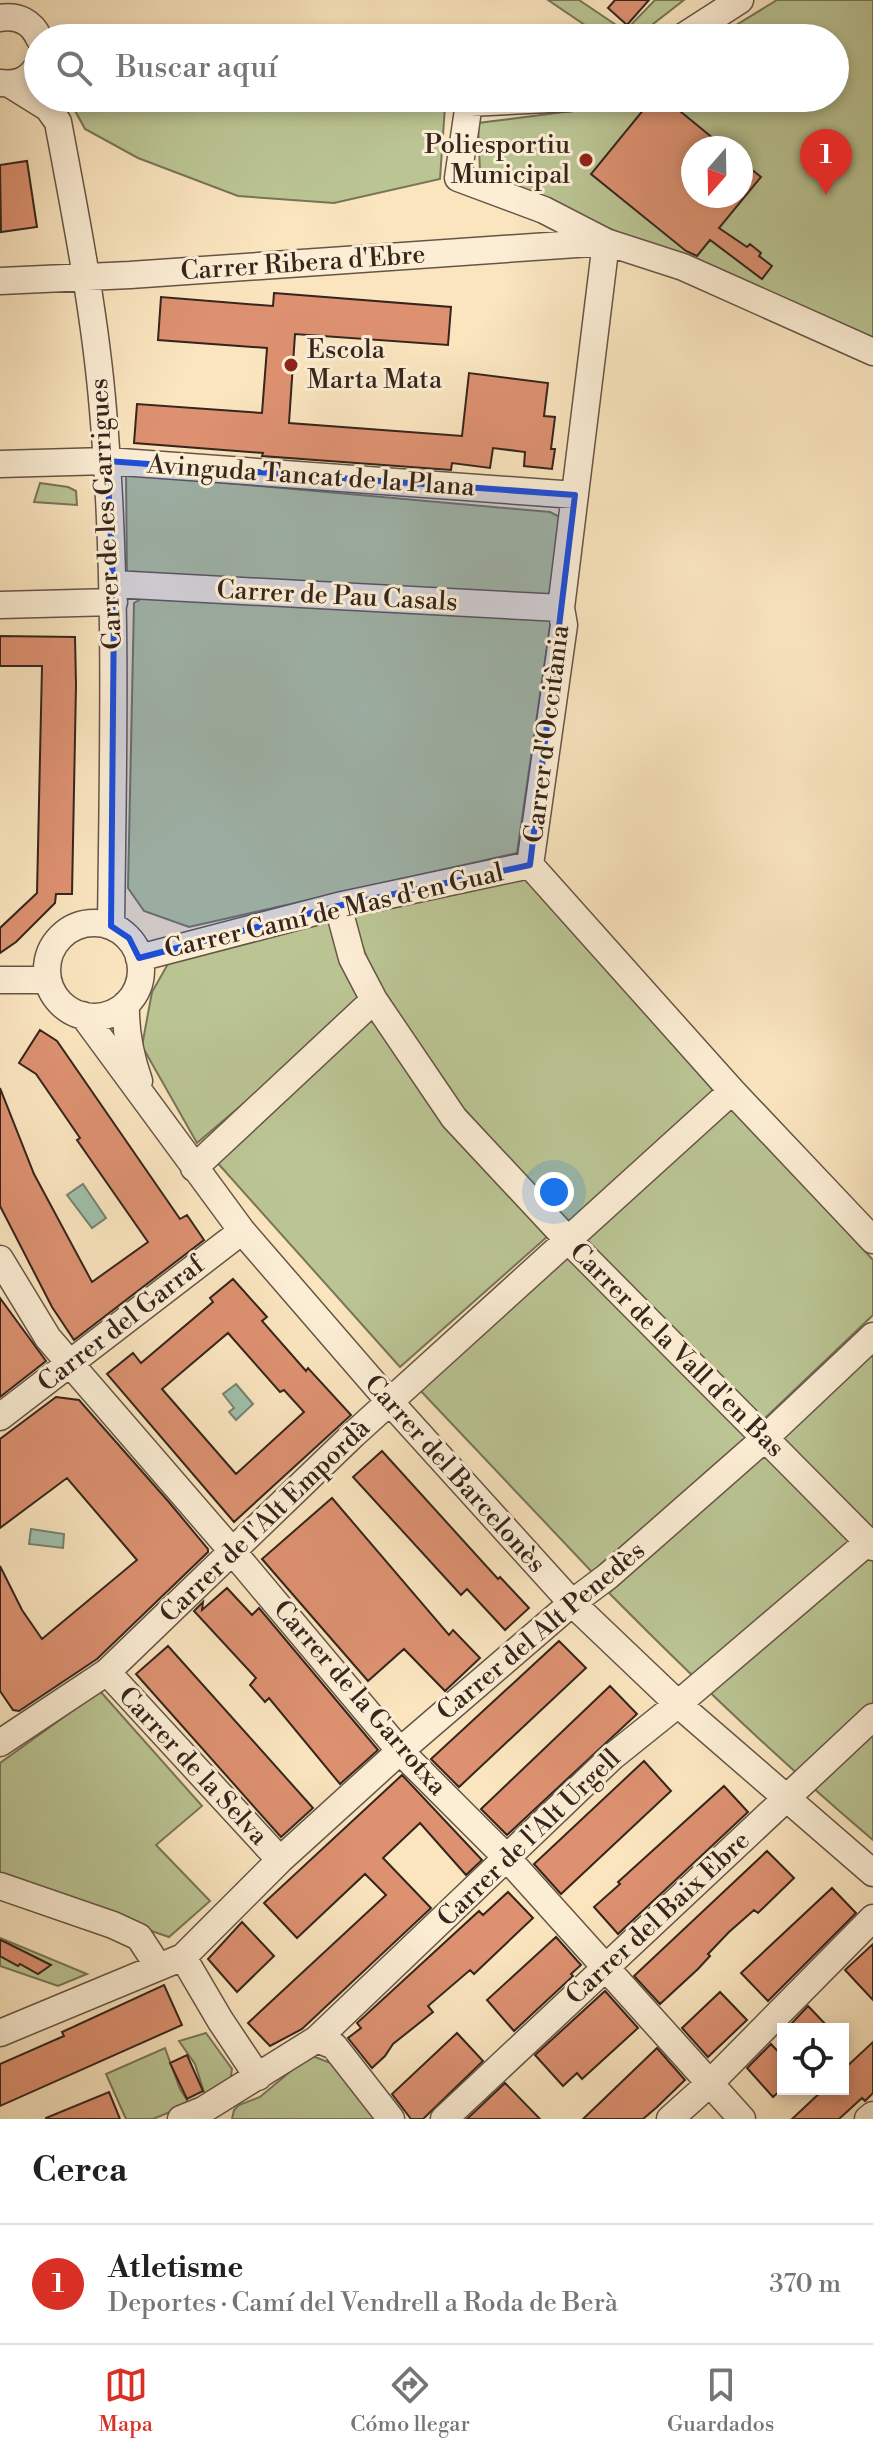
<!DOCTYPE html>
<html lang="es">
<head>
<meta charset="utf-8">
<style>
  :root { --surface:#fff; --page:#f6f6f6; --text:#202124; --muted:#757577; --line:#e0e0e0; --accent:#d93025 }
  body { margin:0; font-family:"Libre Bodoni",serif; background:var(--page); color:var(--text) }
  .controls { position:absolute; right:24px; bottom:24px; display:grid; overflow:hidden; border-radius:0px; box-shadow:0 4px 12px #0003 }
  .controls button { width:72px; height:72px; display:grid; place-items:center; padding:0; border:0; border-bottom:2px solid var(--line); background:var(--surface); color:var(--text); font:40px sans-serif }
  .compass { position:absolute; left:681px; top:136px; width:72px; height:72px; border-radius:50%; background:var(--surface); box-shadow:0 4px 12px #0003; rotate:200deg }
  .you { position:absolute; left:554px; top:1192px; width:28px; height:28px; margin:-20px; border:6px solid #fff; border-radius:50%; background:#1a73e8; box-shadow:0 0 0 12px #1a73e833 }
  .badge { display:grid; place-items:center; width:52px; height:52px; border-radius:50%; background:var(--accent); color:#fff; font-size:26px; font-weight:700 }
  .pin { position:absolute; translate:-50% -66px; filter:drop-shadow(0 2px 4px #0008) }
  .pin::after { content:''; position:absolute; top:42px; width:28px; height:24px; background:inherit; clip-path:polygon(0 0,100% 0,50% 100%) }
  .list { margin:0; padding:0; list-style:none }
  h2 { display:flex; justify-content:space-between; align-items:center; height:104px; margin:0; padding:0 32px; font-size:34px }
  h2 small { font-size:26px; font-weight:400; color:var(--muted) }
  .list li { display:grid; grid-template-columns:52px 1fr auto; gap:24px; align-items:center; box-sizing:border-box; height:120px; padding:0 32px; border-top:2px solid var(--line) }
  .list b { display:block; font-size:30px; white-space:nowrap }
  .list p { margin:0; font-size:26px; white-space:nowrap; color:var(--muted) }
  .list em { font-size:26px; font-style:normal; color:var(--muted) }
  .icon { flex:none; width:44px; height:44px; fill:none; stroke:currentColor; stroke-width:2; stroke-linecap:round; stroke-linejoin:round }
  .map { position:relative; flex:none; width:873px; height:2119px; overflow:hidden }
  .search { position:absolute; background:var(--surface); box-shadow:0 4px 12px #0003; left:24px; right:24px; top:24px; height:88px; display:flex; align-items:center; gap:20px; box-sizing:border-box; padding:0 28px; border-radius:44px; color:var(--muted); font-size:30px }
  .sheet { height:224px; background:var(--surface) }
  nav { display:flex; justify-content:space-around; align-items:center; box-sizing:border-box; height:112px; border-top:2px solid var(--line); background:var(--surface); font-size:22px; color:var(--muted) }
  nav a { display:grid; justify-items:center; gap:4px }
  nav .on { color:var(--accent) }
  .map>svg:first-child { display:block }
  .green { fill:#bbc594; stroke:#787558; stroke-width:2; fill-rule:evenodd }
  .water { fill:#a0c0ab; stroke:#758272; stroke-width:2 }
  .building { fill:#dd9171; stroke:#35251d; stroke-width:2; fill-rule:evenodd }
  .lines { fill:none; stroke-linecap:round; stroke-linejoin:round }
  .minor-casing { stroke:#665546; stroke-width:29 }
  .minor { stroke:#fceed5; stroke-width:26 }
  .marked { fill:#1d4ed8; fill-opacity:0.2; stroke:#1d4ed8; stroke-width:6; stroke-linejoin:round }
  .poi-dot { fill:#8f2418; stroke:#fceed5; stroke-width:3 }
  .labels { text-anchor:middle; dominant-baseline:central; stroke-width:6; stroke-linejoin:round; paint-order:stroke }
  .poi-label { font-size:26px; fill:#35251d; stroke:#fceed5; text-anchor:end }
  .street-label { font-size:26px; fill:#35251d; stroke:#fceed5 }
</style>
</head>
<body>
<div class="map">
<svg width="873" height="2119" viewBox="0 0 873 2119">
  <rect width="100%" height="100%" fill="#fae5bf"/>
  <filter id="stains"><feTurbulence type="fractalNoise" baseFrequency=".0025" numOctaves="4"/><feColorMatrix values="0 0 0 0 .2 0 0 0 0 .09 0 0 0 0 .02 0 0 0 .5 -.17"/></filter>
  <radialGradient id="worn" r=".72"><stop offset=".6" stop-color="#630" stop-opacity="0"/><stop offset="1" stop-color="#630" stop-opacity=".3"/></radialGradient>
  <path class="green" d="M548,0h31l46,31 30,-31h29l-49,38h-31z
    M777,0h96v339c-131,-56 -263,-108 -393,-167l-2,-49 125,-16 15,-9h217v-60h-120zM693,148h48v48h-48z
    M68,98h327l50,8 -5,73 -106,24 -96,-7 -100,-38 -53,-29z
    M126,474l424,38 14,7 -7,82 -430,-24z
    M40,483l28,4 8,4 1,14 -43,-3z
    M148,595l403,24 -34,234 -328,74 -45,-16 -16,-23 6,-285z
    M525,877l189,214 -148,133 -103,-116 -81,-112 -32,-81z
    M331,916l35,83 -169,144 -55,-97 10,-54 17,-30z
    M372,1012l176,224 -148,131 -185,-207z
    M731,1105l142,155v55l-110,105 -180,-182z
    M566,1251l180,187 -154,134 -174,-184z
    M873,1349v491c-92,-78 -179,-161 -264,-247l154,-139z
    M100,1691l102,115 -46,39 54,56 -41,36 -169,-58v-116z
    M0,1938l87,36 -29,12 -58,-20z
    M206,2033l26,36 -2,14 -25,12 -10,-31 -16,-23z
    M165,2048l15,41 7,11v5l-34,14h-27l-20,-45z
    M310,2055l23,9 48,55h-149l2,-9 5,-5 21,-8z"/>
  <path class="water" d="M83,1184l23,34 -14,10 -25,-33z
    M236,1384l17,20 -17,16 -7,-8 5,-4 -11,-14z
    M31,1529l33,5 -1,14 -34,-4z"/>
  <path class="building" d="M615,0h34l-22,25 -19,-17z
    M653,98h11l61,50h-32v48h48v-35l20,16 -42,51 28,19 3,-3 11,9 -2,3 13,10 -10,13 -52,-39 -13,16 -11,-5 -95,-77z
    M27,161l10,66 -36,5 -1,-67z
    M274,293l177,14 -3,38 -153,-11 -6,89 173,13 7,-63 79,10 -4,33 11,1 -4,32h4l-3,20 -28,-3 1,-14 -32,-4 -3,20 -38,-5 -1,7 -189,-14 1,-3 -129,-10 3,-39 125,9 5,-65 -109,-8 3,-43 112,9z
    M0,636l75,1 1,48 -4,209h-16l-1,9 -39,39 -16,11v-25l37,-35 5,-227h-42z
    M40,1030l17,11 123,178 7,-4 17,25 -130,100 -22,-33 -52,-101v-118l34,86 58,108 56,-40 -71,-102 3,-2 -44,-64 -17,-11z
    M233,1279l34,38 -5,4 44,50 2,-3 43,47 -117,107 -127,-148 26,-21 8,10 72,-61 -3,-4zM228,1333l52,59 4,-2 20,22 -68,62 -74,-85z
    M0,1298l46,63 -46,36z
    M56,1397l23,3 89,101 40,48v3l-111,107 -78,52 -6,-1 -13,-19v-125l22,44 20,29 95,-79 -70,-82 -67,50v-89z
    M382,1451l116,128 2,-2 29,31 -24,22 -38,-41 -6,6 -108,-118z
    M332,1498l117,137 4,-5 27,28 -35,33 -41,-42 -36,32 -106,-122z
    M227,1588l25,27 7,-7 119,142 -38,34 -71,-86 -4,4 -15,-17 6,-7 -62,-67 9,-9 -1,8z
    M559,1641l27,27 -127,119 -28,-28z
    M168,1646l145,162 -32,29 -145,-163z
    M610,1686l27,28 -130,121 -26,-26z
    M644,1761l27,30 -110,103 -27,-30z
    M402,1775l80,85 -16,15 -46,-52 -37,35 48,50 -129,121 -32,17 -22,-23 138,-128 -21,-21 -68,64 -33,-35z
    M724,1786l24,26 -130,122 -24,-27 26,-23 -2,-2z
    M767,1851l27,27 -36,35 -4,-3 -25,22 -21,22 2,2 -12,13 -38,35 -26,-28z
    M832,1888l24,25 -88,88 -27,-28z
    M508,1892l25,26 -59,56 -4,-4 -42,36 5,6 -40,32 -8,12 -13,12 -24,-30 13,-10 -4,-5 122,-112 4,4z
    M242,1922l32,34 -37,36 -29,-33z
    M556,1937l25,28 -10,9 2,2 -59,55 -27,-31z
    M0,1940l5,2 46,23 -13,9 -18,-10 -2,2 -18,-10z
    M873,1944v56l-28,-30z
    M164,1985l18,40 -182,81v-42l64,-28 -2,-4z
    M605,1991l33,37 -56,51 -5,-6 -14,13 -28,-31z
    M720,1992l27,28 -39,37 -26,-29z
    M808,2006l22,23h-33l-5,-6z
    M457,2033l26,28 -60,58h-12l-19,-25z
    M873,2042v51l-8,8 -3,-3 -23,21h-47l32,-30h19v-19z
    M771,2044l12,13v31l-10,9 -26,-29z
    M657,2048l28,32 -28,27 -14,12h-60z
    M187,2055l16,36 -16,8 -17,-36z
    M505,2083l35,36h-73z
    M109,2092l11,27h-74v-1z"/>
  <g class="lines">
    <g class="minor-casing">
      <path id="minor" d="M0,18c18,-3 32,4 39,20
        M681,38l59,-38
        M0,83c17,2 28,-2 38,-17
        M11,85l37,23 10,14c18,96 37,191 45,288 15,172 10,344 8,516
        M570,98l-101,5 -11,75 86,32 62,32 77,25 190,85
        M0,281l130,-6 476,-33 -45,366 3,17 -34,240 202,226 141,149
        M0,464l107,-3 468,34
        M113,584l448,24
        M0,605l114,-3
        M338,906l14,52 22,42 80,118 113,121 306,308
        M47 970a47 47 0 1 1 94 0a47 47 0 1 1-94 0Z
        M139,958l199,-52 192,-41
        M0,980h48
        M126,1004c-1,27 4,51 13,77
        M83,1015l159,216 148,171 182,201 106,101 195,169
        M194,1168l180,-168
        M0,1259l48,79 185,214 167,199 107,107 235,261
        M0,1417l242,-186
        M107,1672l173,188
        M0,1743l107,-71 247,-238 378,-343
        M0,1886l113,39 26,12 19,29
        M183,1957l37,63 38,57
        M0,2033l183,-76 97,-97 120,-109 172,-148 36,-27 156,-137 109,-103
        M317,2039l17,7 57,73
        M181,2119l22,-9 114,-71 295,-282 66,-53 190,-162
        M444,2119l429,-402
        M670,2119l40,-36 163,-165
        M868,2119l5,-4"/>
    </g>
    <use href="#minor" class="minor"/>
  </g>
  <path class="marked" d="M107,461l468,34 -45,370 -192,41 -199,52 -10,-20 -18,-12 3,-324z"/>
  <g class="poi-dot">
    <circle cx="586" cy="160" r="8"/>
    <circle cx="291" cy="365" r="8"/>
  </g>
  <g class="labels">
    <g class="poi-label">
      <text x="570" y="145">Poliesportiu<tspan x="570" dy="30">Municipal</tspan></text>
      <text x="307" y="350" text-anchor="start">Escola<tspan x="307" dy="30">Marta Mata</tspan></text>
    </g>
    <g class="street-label">
      <text transform="translate(303 263) rotate(-4)">Carrer Ribera d'Ebre</text>
      <text transform="translate(311 476) rotate(4)">Avinguda Tancat de la Plana</text>
      <text transform="translate(106 514) rotate(-93)">Carrer de les Garrigues</text>
      <text transform="translate(337 596) rotate(3)">Carrer de Pau Casals</text>
      <text transform="translate(547 734) rotate(-83)">Carrer d'Occitània</text>
      <text transform="translate(334 911) rotate(-13)">Carrer Camí de Mas d'en Gual</text>
      <text transform="translate(121 1324) rotate(-38)">Carrer del Garraf</text>
      <text transform="translate(677 1350) rotate(45)">Carrer de la Vall d'en Bas</text>
      <text transform="translate(455 1474) rotate(48)">Carrer del Barcelonès</text>
      <text transform="translate(265 1521) rotate(-44)">Carrer de l'Alt Empordà</text>
      <text transform="translate(541 1631) rotate(-40)">Carrer del Alt Penedès</text>
      <text transform="translate(360 1698) rotate(49)">Carrer de la Garrotxa</text>
      <text transform="translate(193 1766) rotate(47)">Carrer de la Selva</text>
      <text transform="translate(529 1838) rotate(-44)">Carrer de l'Alt Urgell</text>
      <text transform="translate(658 1918) rotate(-43)">Carrer del Baix Ebre</text>
    </g>
  </g>
  <rect width="100%" height="100%" filter="url(#stains)"/>
  <rect width="100%" height="100%" fill="url(#worn)"/>
</svg>
<div class="controls">
<button><svg class="icon" aria-label="locate" viewBox="0 0 24 24"><circle cx="12" cy="12" r="6"/><path d="M12 2v4M12 18v4M2 12h4M18 12h4"/></svg></button>
</div>
<svg class="compass" viewBox="-18 -18 36 36"><path d="M0-13l5 13h-10z" fill="#e53935"/><path d="M0 13l5-13h-10z" fill="#757577"/></svg>
<div class="you"></div>
<div class="pin badge" style="left:826px;top:195px">1</div>
<div class="search"><svg class="icon" aria-label="search" viewBox="0 0 24 24"><circle cx="10" cy="10" r="6"/><path d="M15 15l6 6"/></svg>Buscar aquí</div>
</div>
<section class="sheet">
<h2>Cerca<small></small></h2>
<ul class="list">
<li><span class="badge">1</span><div><b>Atletisme</b><p>Deportes · Camí del Vendrell a Roda de Berà</p></div><em>370 m</em></li>
</ul>
</section>
<nav>
<a class="on"><svg class="icon" aria-label="map" viewBox="0 0 24 24"><path d="M3 6l6-2 6 2 6-2v14l-6 2-6-2-6 2zM9 4v14M15 6v14"/></svg>Mapa</a>
<a><svg class="icon" aria-label="directions" viewBox="0 0 24 24"><path d="M12 3l9 9-9 9-9-9zM9 14v-3h6M13 9l2 2-2 2"/></svg>Cómo llegar</a>
<a><svg class="icon" aria-label="saved" viewBox="0 0 24 24"><path d="M7 4h10v16l-5-4-5 4z"/></svg>Guardados</a>
</nav>
</body>
</html>
